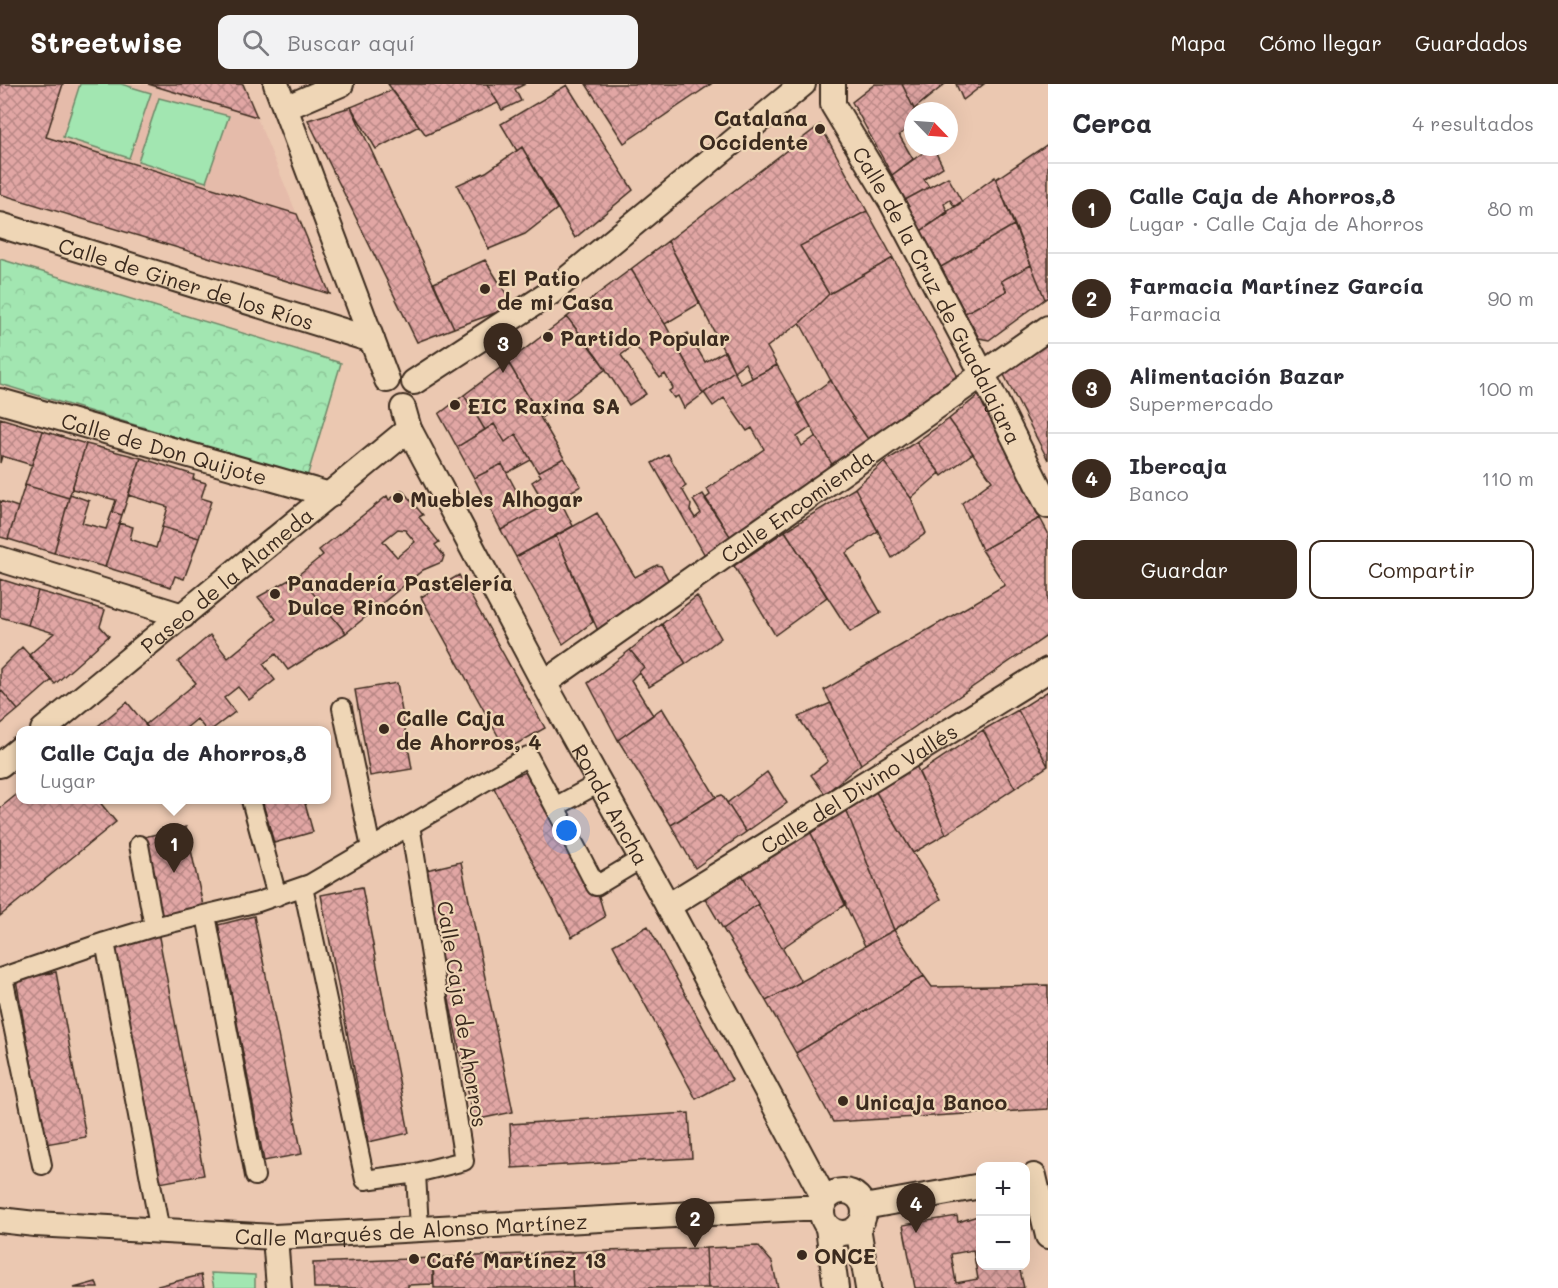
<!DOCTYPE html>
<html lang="es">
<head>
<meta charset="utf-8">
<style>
  :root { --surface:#fff; --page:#f2f2f3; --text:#2b2b33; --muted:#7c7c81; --line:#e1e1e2; --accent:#3b2a1e }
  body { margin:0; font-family:Mali,sans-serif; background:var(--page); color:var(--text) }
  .controls { position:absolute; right:18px; bottom:18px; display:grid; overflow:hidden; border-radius:12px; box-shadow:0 6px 24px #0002 }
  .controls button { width:54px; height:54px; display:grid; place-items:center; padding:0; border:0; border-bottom:2px solid var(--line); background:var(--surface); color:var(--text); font:30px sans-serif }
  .compass { position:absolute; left:904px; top:18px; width:54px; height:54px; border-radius:50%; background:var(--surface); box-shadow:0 6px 24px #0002; rotate:115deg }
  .you { position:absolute; left:567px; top:747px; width:21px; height:21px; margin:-15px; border:4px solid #fff; border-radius:50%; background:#1a73e8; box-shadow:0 0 0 9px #1a73e833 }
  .badge { display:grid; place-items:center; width:39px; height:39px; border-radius:50%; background:var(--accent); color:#fff; font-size:20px; font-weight:700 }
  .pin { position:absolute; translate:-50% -50px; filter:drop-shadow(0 2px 3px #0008) }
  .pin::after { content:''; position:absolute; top:32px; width:21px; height:18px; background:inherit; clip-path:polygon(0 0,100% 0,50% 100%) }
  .popup { position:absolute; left:16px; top:642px; width:315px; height:78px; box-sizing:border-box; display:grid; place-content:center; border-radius:12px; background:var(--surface); filter:drop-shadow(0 2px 4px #0005); font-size:20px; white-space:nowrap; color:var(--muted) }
  .popup b { font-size:22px; color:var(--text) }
  .popup::after { content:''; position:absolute; left:50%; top:100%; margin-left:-12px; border:12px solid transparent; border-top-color:var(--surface) }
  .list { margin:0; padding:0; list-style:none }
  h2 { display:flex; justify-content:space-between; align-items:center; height:78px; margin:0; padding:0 24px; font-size:26px }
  h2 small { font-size:20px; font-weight:400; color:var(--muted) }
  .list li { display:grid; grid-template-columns:39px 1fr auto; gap:18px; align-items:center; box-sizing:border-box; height:90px; padding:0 24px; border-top:2px solid var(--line) }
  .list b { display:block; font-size:22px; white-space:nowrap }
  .list p { margin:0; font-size:20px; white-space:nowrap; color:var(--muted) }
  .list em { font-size:20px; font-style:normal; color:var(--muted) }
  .actions { display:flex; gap:12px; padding:18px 24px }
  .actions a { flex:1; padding:14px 0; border:2px solid var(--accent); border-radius:12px; text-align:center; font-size:21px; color:var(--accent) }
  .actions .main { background:var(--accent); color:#fff }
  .icon { flex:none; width:33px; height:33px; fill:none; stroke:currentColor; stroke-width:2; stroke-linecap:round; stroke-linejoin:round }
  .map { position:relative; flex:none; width:1048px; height:1204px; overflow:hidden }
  header { display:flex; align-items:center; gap:36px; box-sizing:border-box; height:84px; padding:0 30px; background:var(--accent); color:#fff }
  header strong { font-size:28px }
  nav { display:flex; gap:33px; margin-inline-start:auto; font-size:21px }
  .search { width:420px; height:54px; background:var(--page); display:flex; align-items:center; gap:15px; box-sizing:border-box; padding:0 21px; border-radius:12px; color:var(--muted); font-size:22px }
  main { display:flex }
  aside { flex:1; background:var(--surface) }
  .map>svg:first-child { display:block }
  .built { fill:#e5bbaa }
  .green { fill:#a2e6b1; stroke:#6e8868; stroke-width:1.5 }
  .park { fill:url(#park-crowns); stroke:#6e8868; stroke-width:1.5 }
  .building { fill:url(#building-cross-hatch); stroke:#3b2a1e; stroke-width:1.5; fill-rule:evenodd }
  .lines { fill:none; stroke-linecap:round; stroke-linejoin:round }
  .pedestrian-casing { stroke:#3b2a1e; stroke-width:22 }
  .minor-casing { stroke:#3b2a1e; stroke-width:28 }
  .pedestrian { stroke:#efd6b6; stroke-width:18 }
  .minor { stroke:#efd6b6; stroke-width:24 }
  .poi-dot { fill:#3b2a1e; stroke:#efd6b6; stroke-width:2 }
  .labels { text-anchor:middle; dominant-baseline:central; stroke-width:4.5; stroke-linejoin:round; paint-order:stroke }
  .poi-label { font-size:21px; font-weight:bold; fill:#3b2a1e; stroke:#efd6b6; text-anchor:start }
  .street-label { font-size:21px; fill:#3b2a1e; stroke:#efd6b6 }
</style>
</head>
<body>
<header>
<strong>Streetwise</strong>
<div class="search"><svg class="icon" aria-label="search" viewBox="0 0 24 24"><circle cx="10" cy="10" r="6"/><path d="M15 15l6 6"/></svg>Buscar aquí</div>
<nav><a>Mapa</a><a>Cómo llegar</a><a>Guardados</a></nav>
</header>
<main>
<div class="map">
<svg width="1048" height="1204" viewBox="0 0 1048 1204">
  <defs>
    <pattern id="park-crowns" width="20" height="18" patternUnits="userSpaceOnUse" patternTransform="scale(1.5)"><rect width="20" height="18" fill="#a2e6b1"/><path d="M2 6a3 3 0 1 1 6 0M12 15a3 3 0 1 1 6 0" fill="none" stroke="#8cc598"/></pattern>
    <pattern id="building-cross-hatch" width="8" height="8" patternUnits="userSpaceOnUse" patternTransform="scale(1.5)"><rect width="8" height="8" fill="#e1a6a4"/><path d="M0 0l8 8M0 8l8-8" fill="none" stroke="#b88785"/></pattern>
  </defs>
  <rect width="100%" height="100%" fill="#ebc8b1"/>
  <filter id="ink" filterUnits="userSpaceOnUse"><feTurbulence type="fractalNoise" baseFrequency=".0167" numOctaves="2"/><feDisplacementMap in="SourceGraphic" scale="12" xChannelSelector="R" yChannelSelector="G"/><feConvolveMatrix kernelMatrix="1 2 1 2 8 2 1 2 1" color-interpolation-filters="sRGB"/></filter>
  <g filter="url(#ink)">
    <path class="built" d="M0,0h243l87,210 -330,-100z"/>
    <path class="green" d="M80,0h41l30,9 -22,65 -66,-21z
      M159,14l70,18 -23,66 -68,-21z
      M211,1189l44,2v13h-41z"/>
    <path class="park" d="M0,175l341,104 -34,114 -307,-93z"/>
    <path class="building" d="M0,0h63l-17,53 251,77 33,80 -330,-100z
      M148,0h95l14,33z
      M388,0h99l11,19 -72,32z
      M487,0h38l-10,5 6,12 -19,9z
      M586,0h125l-87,59z
      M875,0h27l13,27h-2v14l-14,10 14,24 -21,16 -40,-73z
      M902,0h43l-31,25z
      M956,0h28l-21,16z
      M567,1l66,105 -58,48 -53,-91 -5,4 -16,-27z
      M392,6l27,36 -43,23 -25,-42z
      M351,23l103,221 -37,14 -109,-222z
      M820,41l47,86 -67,35 29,48 -27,27 -35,26 10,18 -25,13 -7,-15 -11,8 -66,-130z
      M1048,60v153l-3,2 -49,-120z
      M522,63l35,62 -32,25 -36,15 -32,-64 29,-13z
      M931,63h2l10,20 -19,12 5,8 -24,13 -13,-25z
      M948,93l14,25 -7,5 -5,-7 -6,4 4,9 -27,18 -16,-31z
      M995,93l19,48 -73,42 -20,-36z
      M867,127l26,47 -64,36 -29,-48z
      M1014,141l17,40 -30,16 6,10 -42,22 -24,-46z
      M668,157l32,62 -35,21 -34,-55z
      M893,174l64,117 -2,6 -85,61 -27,-39 -43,-80 29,-29z
      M485,176l29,46 -60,22 -20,-45z
      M1031,181l14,34 -56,41 -10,-2 -14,-25 42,-22 -6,-10z
      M631,185l34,55 38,70 -19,14 -6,-12 -4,2 -5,-7 4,-3 -8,-14 -5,4 -25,-33 -14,10 25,39 -17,11 -32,-49 -30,-39z
      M567,233l39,52 -65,49 -33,-56z
      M688,249l17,29 20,-11 9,20 -31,23 -29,-53z
      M1048,255v121l-46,-89z
      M508,278l56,96 -26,14 -22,-38 -11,8 -11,-18 -9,6 -21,-35z
      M777,281l34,62 -14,10 5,9 14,-10 18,32 -102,71 -27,-40 5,-4 -3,-6 57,-40 -12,-21 -5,3 -23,-33 -11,8 -9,-13 30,-22 7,13z
      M831,296l12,23 27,39 -36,26 -36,-64z
      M464,311l21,35 -28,17 -18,-33z
      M979,311l61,123 -58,32 -20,-47 30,-22 -43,-62z
      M0,334l43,13 -11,34 -30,-9 -2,7z
      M949,335l24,34 -31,23 -26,-34z
      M494,340l11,18 11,-8 15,26 -24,13 -5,-9 -28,14 -17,-31z
      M43,347l43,13 -17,54 -44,-13z
      M916,358l24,31 -29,25 -27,-36z
      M86,360l55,14 -19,57 -10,-3 4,-12 -44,-11z
      M668,370l18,32 -4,3 9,16 -1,5 5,8 6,-5 -8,-13 10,-6 29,45 -26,18 -54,-94z
      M141,374l53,17 -1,4 13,4 -5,15 10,3 -12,37 -37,-11 6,-20 -40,-12z
      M564,374l17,28 -80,44 -27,-52 28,-14 21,39 16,-9 -7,-12 9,-6 -3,-4z
      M884,378l27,36 15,35 -34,25 -37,-70z
      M25,401l44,13 -15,55 -46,-14z
      M855,404l23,43 -32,22 35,60 -31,19 -65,-101z
      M402,406l21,25 -4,2 20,25 -4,3 9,11 -2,6 -19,8 -77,63 -48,-58 25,-20 -4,-5 68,-54 2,4zM398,445l7,1 10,12 -18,15 -14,-16z
      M70,410l19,7 -7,22 24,6 6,-17 10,3 -17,52 -51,-14z
      M559,414l14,28 -57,31 -15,-27z
      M0,417l18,6 -10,32 -8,-2z
      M597,429l38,64 22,-12 4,1 9,17 -71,50 -43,-97z
      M1040,434l8,15v102l-187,129 -37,-74 181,-105 -23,-35z
      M119,439l14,4 -3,12 26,9 6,-21 37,11 -15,41 -9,-3 -4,11 -66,-20z
      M785,447l42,66 -52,38 -41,-69z
      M556,452l37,86 -30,22 -47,-87z
      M298,491l48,58 -58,37 -12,-16 -13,10 12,16 -26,20 -11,-13 -14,11 11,14 -24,18h-5l-9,-11 -12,10 2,1h-37l-5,-5 51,-42 -18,-21 32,-27 18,23 48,-39 -18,-22z
      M459,491l86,153 -39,22 -85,-153z
      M0,495l38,12 -10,34 -28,-8z
      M38,507l67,19 -5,16 9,10 -54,48 -26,-29 25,-22 -26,-8z
      M697,512l24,42 -35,26 -24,-40z
      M662,540l24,40 -37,23 -10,-15 5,-5 -14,-17z
      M22,563l30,33 -34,30 -18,-21v-20z
      M630,566l14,17 -13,13 22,35 -35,25 -30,-57z
      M397,599l15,86 -42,7 -15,-86z
      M0,605l18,21 -18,15z
      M1048,607v75l-30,-56z
      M127,618l23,28h-57z
      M831,619l30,61 -36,30 -14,-19 17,-14 -30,-44z
      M662,624l54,89 -45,28 -53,-85z
      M1018,626l30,56 -33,22 -32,-58z
      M983,646l32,58 -69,46 -27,-61z
      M915,679l31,71 -33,19 -39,-64z
      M529,687l67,115 9,31 -33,20 -80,-153z
      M767,688l20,31 -41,29 -19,-29z
      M874,705l67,110 -47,31 -49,-123z
      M21,707v9h77l18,22 -116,94v-108z
      M722,711l24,37 -51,36 -24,-43 45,-28z
      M262,716h42l9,32 -39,11z
      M845,723l49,123 -29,16 -55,-115z
      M186,743l18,83 -42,9 -18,-82z
      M810,747l36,73 -64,44 -43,-79z
      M461,778l52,250 -39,8 -52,-249z
      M739,785l19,35 -35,25 -21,-36z
      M362,803l47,246 -41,9 -47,-247z
      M758,820l43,78 -35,19 -43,-72z
      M254,832l48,238 -38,7 -46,-236z
      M648,842l84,154 -36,19 -83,-154z
      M894,846l30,46 -128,77 -30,-52z
      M158,848l46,243 -44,8 -46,-241z
      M56,888l30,165 -40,7 -30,-164z
      M924,892l8,11 116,-2v124l-215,13 -37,-69z
      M689,1029l3,45 -180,10 -2,-44z
      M981,1131v51h38l5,22h-109l-12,-63 54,-9 1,6zM973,1166l5,29 -22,4 -5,-29z
      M758,1162l14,16 6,26h-70l-2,-40z
      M706,1164l2,40h-135l-2,-36z
      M804,1167l2,6 -7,2 -1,-6z
      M571,1168l2,36h-139l-1,-30z
      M433,1174v26l-25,1v3h-94l-1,-25z
      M201,1191l3,13h-54z
      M96,1198l2,6h-24z"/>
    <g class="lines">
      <g class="pedestrian-casing">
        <path id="pedestrian" d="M342,624l29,140
          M599,699l-44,24 41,79 45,-27
          M251,716l26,96
          M410,741l54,336 -48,12 3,56
          M139,761l15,82
          M303,803l62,293 51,-7
          M206,831l49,261
          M105,858l55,289
          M3,893l39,188
          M0,894l105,-36 49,-15 104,-25 52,-18 218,-128 27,51"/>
      </g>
      <g class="minor-casing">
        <g id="minor">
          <path d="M276,0l111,296"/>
          <path id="s1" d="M833,0v21l58,96 92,174 65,131"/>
          <path d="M285,24l56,-24"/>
          <path id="s2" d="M0,141l372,115"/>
          <path d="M414,298l136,-89 253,-209"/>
          <path id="s3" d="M0,317l330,94"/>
          <path id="s4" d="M403,324l6,21 135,254 124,223 157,294"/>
          <path d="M0,475l183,57"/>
          <path id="s5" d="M544,599l504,-355"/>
          <path id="s6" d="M43,646l366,-301"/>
          <path d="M0,681l21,-17"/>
          <path id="s7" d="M668,822l380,-236"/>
          <path d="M1034,1092l14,60"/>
          <circle cx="843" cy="1128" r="21"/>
          <path d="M864,1123l117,-21"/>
          <path id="s8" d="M0,1136l35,4 240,13 527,-29h17l3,3"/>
          <path d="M858,1143l10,61"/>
          <path d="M828,1144l8,60"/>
          <path d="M275,1153l4,51"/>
        </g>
      </g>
      <use href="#pedestrian" class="pedestrian"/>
      <use href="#minor" class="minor"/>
    </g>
  </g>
  <g class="poi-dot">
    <circle cx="820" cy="45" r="6"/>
    <circle cx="485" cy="205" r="6"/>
    <circle cx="548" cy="253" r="6"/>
    <circle cx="455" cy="321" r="6"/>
    <circle cx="398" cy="414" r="6"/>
    <circle cx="275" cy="510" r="6"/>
    <circle cx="384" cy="645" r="6"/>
    <circle cx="843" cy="1017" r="6"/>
    <circle cx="802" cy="1171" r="6"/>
    <circle cx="414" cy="1175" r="6"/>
  </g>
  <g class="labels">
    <g class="poi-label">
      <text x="808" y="33" text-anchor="end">Catalana<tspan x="808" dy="24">Occidente</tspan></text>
      <text x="497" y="193">El Patio<tspan x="497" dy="24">de mi Casa</tspan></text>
      <text x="560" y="253">Partido Popular</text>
      <text x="467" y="321">EIC Raxina SA</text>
      <text x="410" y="414">Muebles Alhogar</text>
      <text x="287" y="498">Panadería Pastelería<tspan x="287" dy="24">Dulce Rincón</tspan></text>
      <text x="396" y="633">Calle Caja<tspan x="396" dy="24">de Ahorros, 4</tspan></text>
      <text x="855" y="1017">Unicaja Banco</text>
      <text x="814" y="1171">ONCE</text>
      <text x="426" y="1175">Café Martínez 13</text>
    </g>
    <g class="street-label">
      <text stroke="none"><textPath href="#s2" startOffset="195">Calle de Giner de los Ríos</textPath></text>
      <text stroke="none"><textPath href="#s1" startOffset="238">Calle de la Cruz de Guadalajara</textPath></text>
      <text stroke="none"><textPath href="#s3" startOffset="171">Calle de Don Quijote</textPath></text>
      <text stroke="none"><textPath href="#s5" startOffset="309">Calle Encomienda</textPath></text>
      <text stroke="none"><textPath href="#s6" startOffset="237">Paseo de la Alameda</textPath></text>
      <text stroke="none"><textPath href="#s7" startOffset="224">Calle del Divino Vallés</textPath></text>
      <text stroke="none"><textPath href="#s4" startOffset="448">Ronda Ancha</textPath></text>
      <text transform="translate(463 930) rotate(81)">Calle Caja de Ahorros</text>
      <text stroke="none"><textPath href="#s8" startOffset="412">Calle Marqués de Alonso Martínez</textPath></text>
    </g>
  </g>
</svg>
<div class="controls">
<button>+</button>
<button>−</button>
</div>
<svg class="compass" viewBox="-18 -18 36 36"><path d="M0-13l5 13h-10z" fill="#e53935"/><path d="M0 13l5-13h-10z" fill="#7c7c81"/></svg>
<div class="you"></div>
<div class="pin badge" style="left:174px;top:789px">1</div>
<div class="popup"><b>Calle Caja de Ahorros,8</b>Lugar</div>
<div class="pin badge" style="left:695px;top:1164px">2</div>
<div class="pin badge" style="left:503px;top:289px">3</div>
<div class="pin badge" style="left:916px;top:1149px">4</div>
</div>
<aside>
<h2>Cerca<small>4 resultados</small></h2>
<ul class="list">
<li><span class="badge">1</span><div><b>Calle Caja de Ahorros,8</b><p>Lugar · Calle Caja de Ahorros</p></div><em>80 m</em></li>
<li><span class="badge">2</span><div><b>Farmacia Martínez García</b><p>Farmacia</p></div><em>90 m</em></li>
<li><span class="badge">3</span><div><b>Alimentación Bazar</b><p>Supermercado</p></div><em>100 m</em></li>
<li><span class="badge">4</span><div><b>Ibercaja</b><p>Banco</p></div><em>110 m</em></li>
</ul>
<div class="actions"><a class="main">Guardar</a><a>Compartir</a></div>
</aside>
</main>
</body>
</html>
